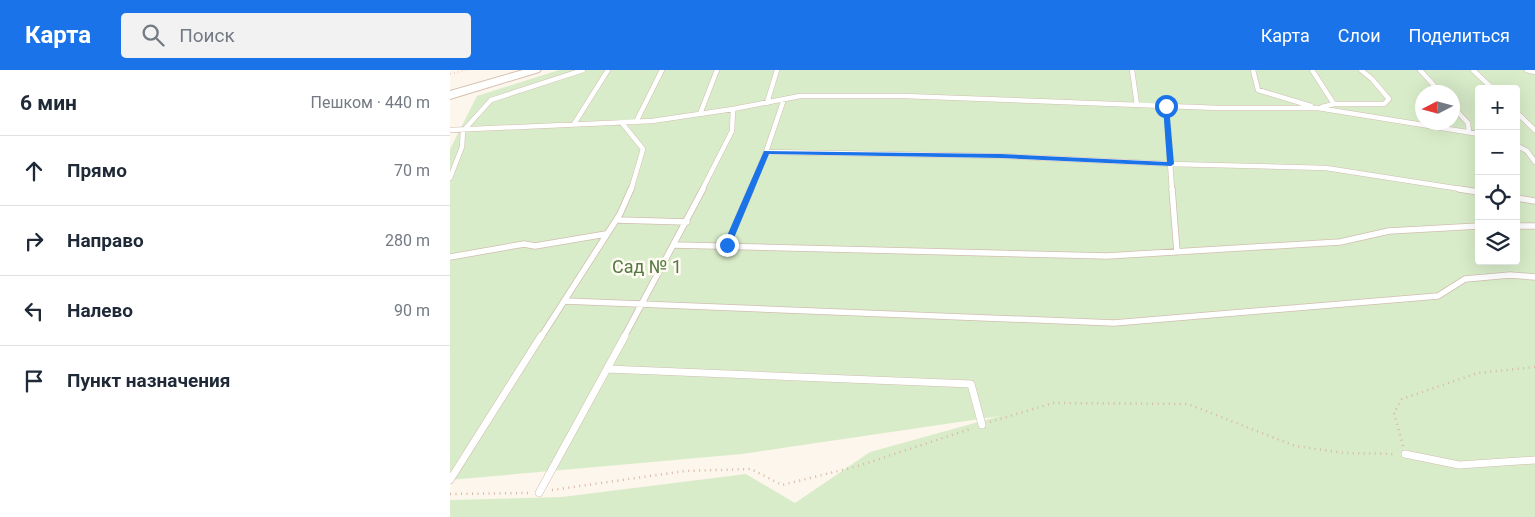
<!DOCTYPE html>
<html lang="ru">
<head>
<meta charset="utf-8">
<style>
  :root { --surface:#fff; --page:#f2f2f3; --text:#1f2937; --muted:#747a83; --line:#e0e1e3; --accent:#1a73e8 }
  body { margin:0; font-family:Roboto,sans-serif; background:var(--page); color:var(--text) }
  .controls { position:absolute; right:15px; top:15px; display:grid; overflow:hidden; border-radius:5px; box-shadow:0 5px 20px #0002 }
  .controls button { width:45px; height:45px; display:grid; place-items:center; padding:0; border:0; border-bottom:1px solid var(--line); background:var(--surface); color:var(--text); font:25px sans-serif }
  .compass { position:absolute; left:965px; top:15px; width:45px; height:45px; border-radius:50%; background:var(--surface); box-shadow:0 5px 20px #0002; rotate:264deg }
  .stop { position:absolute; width:15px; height:15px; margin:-11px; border:4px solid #1a73e8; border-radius:50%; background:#fff }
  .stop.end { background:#1a73e8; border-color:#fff; box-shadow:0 1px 5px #0008 }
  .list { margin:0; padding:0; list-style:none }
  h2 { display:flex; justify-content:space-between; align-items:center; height:65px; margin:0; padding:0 20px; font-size:21px }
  h2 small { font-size:16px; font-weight:400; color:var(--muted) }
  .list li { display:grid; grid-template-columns:32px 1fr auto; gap:15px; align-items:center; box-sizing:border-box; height:70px; padding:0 20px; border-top:1px solid var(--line) }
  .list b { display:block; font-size:19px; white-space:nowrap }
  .list em { font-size:16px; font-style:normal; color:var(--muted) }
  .icon { flex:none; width:28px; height:28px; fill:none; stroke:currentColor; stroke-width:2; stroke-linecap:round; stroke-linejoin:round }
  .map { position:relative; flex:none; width:1085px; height:447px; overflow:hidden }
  header { display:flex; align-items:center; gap:30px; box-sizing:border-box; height:70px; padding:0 25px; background:var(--accent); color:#fff }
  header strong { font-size:24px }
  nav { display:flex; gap:28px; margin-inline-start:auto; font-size:18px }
  .search { width:350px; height:45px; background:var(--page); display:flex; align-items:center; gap:12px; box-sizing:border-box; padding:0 18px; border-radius:5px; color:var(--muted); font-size:19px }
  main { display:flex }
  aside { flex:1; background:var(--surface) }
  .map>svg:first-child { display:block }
  .green { fill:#d8ecc9; fill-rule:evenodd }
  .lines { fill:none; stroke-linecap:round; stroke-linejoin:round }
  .lane-far2-casing { stroke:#d1beb0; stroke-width:5.5 }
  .lane-far1-casing { stroke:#d1beb0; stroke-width:7 }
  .lane-casing { stroke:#d1beb0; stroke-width:8 }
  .secondary-casing { stroke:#d6c0b0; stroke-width:2 }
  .path-far1 { stroke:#d9b8a5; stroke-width:1; stroke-dasharray:1 3; stroke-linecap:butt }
  .path { stroke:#d9b8a5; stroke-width:2.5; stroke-dasharray:1 4.5; stroke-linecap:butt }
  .lane-far2 { stroke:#fff; stroke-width:4.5 }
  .lane-far1 { stroke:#fff; stroke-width:5.5 }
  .lane { stroke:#fff; stroke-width:7 }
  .secondary { fill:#fff; fill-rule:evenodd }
  .route { fill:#1a73e8 }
  .labels { text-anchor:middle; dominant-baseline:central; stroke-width:5; stroke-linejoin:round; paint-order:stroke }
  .park-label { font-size:18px; fill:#537a41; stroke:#fffaf3 }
</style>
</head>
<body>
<header>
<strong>Карта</strong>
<div class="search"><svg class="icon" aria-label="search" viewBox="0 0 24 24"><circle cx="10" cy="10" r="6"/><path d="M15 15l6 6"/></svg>Поиск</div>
<nav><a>Карта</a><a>Слои</a><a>Поделиться</a></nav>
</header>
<main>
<aside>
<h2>6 мин<small>Пешком · 440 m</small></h2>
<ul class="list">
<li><svg class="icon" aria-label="ahead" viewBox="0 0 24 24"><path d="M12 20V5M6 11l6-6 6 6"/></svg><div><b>Прямо</b></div><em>70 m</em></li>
<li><svg class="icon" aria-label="right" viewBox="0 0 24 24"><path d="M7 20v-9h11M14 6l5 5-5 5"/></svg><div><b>Направо</b></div><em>280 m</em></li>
<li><svg class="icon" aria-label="left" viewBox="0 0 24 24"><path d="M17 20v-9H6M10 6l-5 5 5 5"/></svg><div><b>Налево</b></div><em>90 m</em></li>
<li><svg class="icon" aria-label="arrive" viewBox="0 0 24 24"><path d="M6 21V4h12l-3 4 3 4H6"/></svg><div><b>Пункт назначения</b></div></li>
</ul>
</aside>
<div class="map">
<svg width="1085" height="447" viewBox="0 0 1085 447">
  <rect width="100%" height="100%" fill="#fdf6ec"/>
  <path class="green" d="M109,0h976v447h-1085v-17l112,-3 184,-23 49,29 75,-51 130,-36 -258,38 -292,26v-331l27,-53zM1029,19h37v172h-37zM972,22h30v30h-30z"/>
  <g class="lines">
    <g class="lane-far2-casing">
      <path id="lane-far2" d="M682,0l5,35
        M803,0l5,20 53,16
        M862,0l22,34
        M970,0l20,22
        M1023,0l20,19
        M1077,0l8,2
        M317,33l10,-33
        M1002,36l16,17 1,9
        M716,37l6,83
        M872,37l12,-3h50l5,-5 -17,-20 -11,-9
        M1066,42l19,18
        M250,44l17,-44
        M186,52l26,-52
        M172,53l21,26 -12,41
        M124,54l34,-54
        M0,60l202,-9 81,-12 67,-13h104l315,12h99l161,26
        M1066,75l11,6 8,11
        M316,82l235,4 170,8 155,4 141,22
        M0,108l12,-31 1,-16 28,-31 92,-30
        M252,120l30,-59 1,-22
        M300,120l16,-38 18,-53"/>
    </g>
    <g class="lane-far1-casing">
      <path id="lane-far1" d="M722,119l5,63
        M1009,119l20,3
        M1066,128l19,3
        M168,150l69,2
        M1066,156h19
        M225,175l432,11 233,-14 49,-11 90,-5
        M277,175l24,-56
        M0,187l74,-13 11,2 71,-12
        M115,231l549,22 324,-27 27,-17 45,-4 25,2
        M91,267l79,-123 11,-25
        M174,267l79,-148"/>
    </g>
    <g class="lane-casing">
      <path id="lane" d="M157,299l364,15 11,41
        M955,384l54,11 76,-5
        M0,410l91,-144
        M89,423l86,-157"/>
    </g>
    <g class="secondary-casing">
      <path id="secondary" d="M73,0h18l-2,2 -89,27v-8z"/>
    </g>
    <path class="path-far1" d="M0,4l16,-4"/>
    <path class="path" d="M540,352l63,-19 135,1 107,42 50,7 51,1
      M953,376l-9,-33 8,-14 76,-26 57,-6
      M102,420l133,-19 66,-2 31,16 76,-19 115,-38
      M0,424l80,-1"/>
    <use href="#lane-far2" class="lane-far2"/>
    <use href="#lane-far1" class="lane-far1"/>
    <use href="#lane" class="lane"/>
    <use href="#secondary" class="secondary"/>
  </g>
  <path class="route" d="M716,35l3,1 5,58 -3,2 -170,-8 -232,-4 -38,91 -4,3 -4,-3 41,-94 237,3 166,8 -4,-56z"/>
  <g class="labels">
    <g class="park-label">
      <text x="197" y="196">Сад № 1</text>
    </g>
  </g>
</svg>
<div class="controls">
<button>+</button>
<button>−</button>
<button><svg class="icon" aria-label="locate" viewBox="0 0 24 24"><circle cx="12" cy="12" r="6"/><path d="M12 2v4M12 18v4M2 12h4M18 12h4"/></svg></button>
<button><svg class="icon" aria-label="layers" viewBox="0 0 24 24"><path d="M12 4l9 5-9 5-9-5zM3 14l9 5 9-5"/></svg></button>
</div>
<svg class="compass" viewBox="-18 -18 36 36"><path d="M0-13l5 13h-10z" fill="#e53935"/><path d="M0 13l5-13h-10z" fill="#747a83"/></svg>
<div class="stop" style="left:716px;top:36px"></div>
<div class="stop end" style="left:277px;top:175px"></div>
</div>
</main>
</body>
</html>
